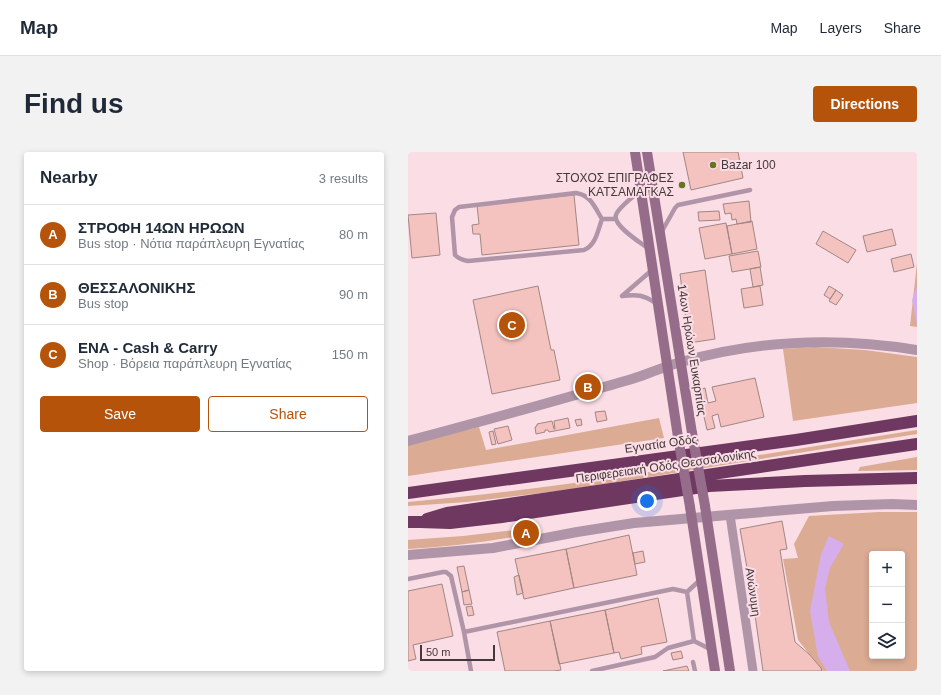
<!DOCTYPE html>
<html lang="en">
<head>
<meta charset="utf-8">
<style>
  :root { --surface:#fff; --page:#f2f2f3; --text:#1f2937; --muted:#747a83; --line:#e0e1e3; --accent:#b45309 }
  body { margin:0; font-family:Arial,sans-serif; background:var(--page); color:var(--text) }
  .controls { position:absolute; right:12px; bottom:12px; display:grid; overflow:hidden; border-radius:4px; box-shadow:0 2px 6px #0003 }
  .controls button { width:36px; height:36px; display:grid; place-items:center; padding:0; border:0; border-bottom:1px solid var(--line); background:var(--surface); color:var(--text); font:20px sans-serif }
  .scale { position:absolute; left:12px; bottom:10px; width:75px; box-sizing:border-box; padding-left:4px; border:2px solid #44383b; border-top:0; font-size:11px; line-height:14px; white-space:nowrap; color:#44383b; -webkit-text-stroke:3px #fadde5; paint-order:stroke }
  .you { position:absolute; left:239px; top:349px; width:14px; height:14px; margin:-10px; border:3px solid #fff; border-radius:50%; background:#1a73e8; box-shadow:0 0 0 6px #1a73e833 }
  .badge { display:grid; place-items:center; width:26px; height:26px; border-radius:50%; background:var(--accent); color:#fff; font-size:13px; font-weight:700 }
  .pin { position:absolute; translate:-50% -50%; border:2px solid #fff; box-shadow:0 1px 4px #0006 }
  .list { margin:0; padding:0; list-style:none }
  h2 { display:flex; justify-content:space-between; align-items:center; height:52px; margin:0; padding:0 16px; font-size:17px }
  h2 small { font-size:13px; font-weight:400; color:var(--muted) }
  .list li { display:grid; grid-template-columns:26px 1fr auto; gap:12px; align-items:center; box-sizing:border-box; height:60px; padding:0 16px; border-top:1px solid var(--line) }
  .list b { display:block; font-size:15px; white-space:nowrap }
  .list p { margin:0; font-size:13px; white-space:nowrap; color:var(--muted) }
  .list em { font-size:13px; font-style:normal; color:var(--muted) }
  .actions { display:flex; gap:8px; padding:12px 16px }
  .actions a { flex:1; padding:9px 0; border:1px solid var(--accent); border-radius:4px; text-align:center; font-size:14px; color:var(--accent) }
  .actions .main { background:var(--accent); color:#fff }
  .icon { flex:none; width:22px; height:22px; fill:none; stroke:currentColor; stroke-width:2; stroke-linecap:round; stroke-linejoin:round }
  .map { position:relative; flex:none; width:509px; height:519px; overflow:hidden; border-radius:4px }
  header { display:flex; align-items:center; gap:24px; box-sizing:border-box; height:56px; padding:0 20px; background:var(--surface); border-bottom:1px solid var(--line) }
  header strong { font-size:19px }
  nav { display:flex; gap:22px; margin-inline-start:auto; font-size:14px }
  .intro { display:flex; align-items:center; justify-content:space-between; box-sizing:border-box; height:96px; padding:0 24px }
  h1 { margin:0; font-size:28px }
  .button { padding:10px 18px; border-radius:4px; background:var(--accent); color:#fff; font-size:14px; font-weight:700 }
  main { display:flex; gap:24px; padding:0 24px }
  aside { flex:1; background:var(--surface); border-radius:4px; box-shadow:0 2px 6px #0003 }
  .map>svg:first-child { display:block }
  .green { fill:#dbab93; fill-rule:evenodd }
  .water { fill:#d6aeeb }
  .building { fill:#f4c3bf; stroke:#a18684 }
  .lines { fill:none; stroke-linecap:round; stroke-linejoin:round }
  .service { stroke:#b095a8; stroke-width:4.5 }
  .minor { stroke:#b095a8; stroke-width:9 }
  .tertiary { stroke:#b095a8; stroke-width:10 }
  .secondary { stroke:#956d8a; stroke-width:10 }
  .motorway { stroke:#6e3861; stroke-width:12 }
  .secondary-bridge { stroke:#956d8a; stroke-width:10 }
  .poi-dot { fill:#687520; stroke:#fadde5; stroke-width:1.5 }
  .labels { text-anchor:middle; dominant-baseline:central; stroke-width:4; stroke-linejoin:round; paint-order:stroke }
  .poi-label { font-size:12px; fill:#44383b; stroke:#fadde5; text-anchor:start }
  .street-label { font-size:12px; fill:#44383b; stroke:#fadde5 }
</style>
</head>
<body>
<header>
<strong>Map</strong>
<nav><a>Map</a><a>Layers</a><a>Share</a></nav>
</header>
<div class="intro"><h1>Find us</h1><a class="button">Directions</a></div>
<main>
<aside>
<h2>Nearby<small>3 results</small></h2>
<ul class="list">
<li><span class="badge">A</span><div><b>ΣΤΡΟΦΗ 14ΩΝ ΗΡΩΩΝ</b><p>Bus stop · Νότια παράπλευρη Εγνατίας</p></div><em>80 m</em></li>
<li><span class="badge">B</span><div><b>ΘΕΣΣΑΛΟΝΙΚΗΣ</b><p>Bus stop</p></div><em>90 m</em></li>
<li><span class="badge">C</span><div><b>ENA - Cash &amp; Carry</b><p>Shop · Βόρεια παράπλευρη Εγνατίας</p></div><em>150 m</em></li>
</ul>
<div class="actions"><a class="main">Save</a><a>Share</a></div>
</aside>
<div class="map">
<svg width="509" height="519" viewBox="0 0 509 519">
  <rect width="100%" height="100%" fill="#fadde5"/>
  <path class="green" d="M509,111v64l-7,-1z
    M407,195l50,3 52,7v46l-124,18 -10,-72z
    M251,266l5,20 -256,38v-31l71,-18 7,23z
    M509,278v4l-350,56 -100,12 -59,4v-4c171,-15 340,-46 509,-72z
    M509,305v13l-59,1 2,-4z
    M471,360h38v159h-94l-25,-31 -15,-81 15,-1 -4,-14 15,-28zM464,402h30v102h-30z
    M116,377l1,6c-39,7 -78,12 -117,14v-9l55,-4z"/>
  <path class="water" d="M509,134v40l-5,-26z
    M421,384l15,8 -14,24 -5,21 4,33 21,49h-23l-9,-14 -8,-46 11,-57z"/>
  <path class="building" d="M275,0h55l5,26 -52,12z
    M166,43l5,50 -97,10 -2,-21h-7l-1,-9 7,-1 -2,-19z
    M341,49l2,21 -14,2 -1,-5 -4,1 -1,-7 -6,1 -2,-10z
    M311,59l1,9 -21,1 -1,-9z
    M28,61l4,42 -28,3 -4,-43z
    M344,69l5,28 -25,5 -5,-28z
    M318,71l6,31 -27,5 -6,-31z
    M484,77l4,16 -29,7 -4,-16z
    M415,79l33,19 -8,13 -32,-19z
    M350,99l3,16 -29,5 -3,-16z
    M503,102l3,13 -20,5 -3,-13z
    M352,115l3,18 -10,2 -3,-18z
    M297,118l10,69 -26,4 -9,-69z
    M130,134l13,64h3l6,30 -68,14 -19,-94z
    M352,134l3,19 -19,3 -3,-19z
    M421,134l7,4 -6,9 -6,-4z
    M428,138l7,5 -7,10 -7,-4z
    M347,226l9,39 -43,10 -3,-13 -6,2 3,12 -8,2 -9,-40 7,-2 3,15 8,-2 -4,-14z
    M197,259l2,9 -10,2 -2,-10z
    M160,266l2,10 -21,4 -1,-2h-3v2l-9,2 -1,-7 2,-1v-2l15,-3 2,8h1l-1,-8z
    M173,267l1,6 -5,1 -2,-6z
    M100,274l4,14 -14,4 -4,-15z
    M85,279l3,13 -4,1 -3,-13z
    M374,369l5,28 -7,1 15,92 14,12 12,14 1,3h-59l-10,-70 -13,-72z
    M221,383l8,40 -63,13 -8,-39z
    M158,397l8,39 -50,11 -9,-40z
    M235,399l2,11 -10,2 -2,-11z
    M56,414l5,24 -7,2 -5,-25z
    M111,423l4,18 -6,2 -3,-18z
    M34,432l11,52 -40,9 3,14 -8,2v-70z
    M61,438l3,14 -8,1 -2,-13z
    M250,446l9,44 -26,5 1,7 -21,5 -2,-7 -5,1 -9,-43z
    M64,454l2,9 -6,1 -2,-9z
    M197,458l9,43 -55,11 -9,-43z
    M142,469l11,49 -7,1h-49l-8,-39z
    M273,499l2,7 -10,2 -2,-7z
    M279,514l2,5h-26z"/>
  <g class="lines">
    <path class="service" d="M232,39c-6,5 -22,17 -24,24 -4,10 25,28 33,34
      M194,67c-4,11 -6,26 -18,31l-116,11c-6,-1 -9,-2 -13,-6l-3,-38 3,-7 4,-3 117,-14c15,2 19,15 26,26h13
      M253,81l14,-25 3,-3 72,-15
      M214,144l30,-26
      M214,144c16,-2 21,-1 34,7
      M0,427l35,-7h3l5,4 13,56 7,39
      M293,427l-14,13 7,49 18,9
      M56,480l209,-43 14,3
      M285,510l2,9
      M184,519l63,-14 13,-9 26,-7"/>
    <path class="minor" d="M322,363l23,156"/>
    <path class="tertiary" d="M0,289c60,-16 119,-32 178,-49 18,-5 37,-10 55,-16 13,-5 26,-10 40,-14 77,-22 157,-25 236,-12
      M0,403l85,-7 84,-16 57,-9 199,-17 59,-2 25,1"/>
    <path class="secondary" d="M227,0l43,285
      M239,0l45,281
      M297,354l25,165
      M282,355l25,164"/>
    <path class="motorway" d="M0,341l388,-53 121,-19
      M19,367l20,-6 470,-69
      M0,370h12l30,1 52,-6 207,-31 96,-5 112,-3"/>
    <path class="secondary-bridge" d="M284,281l13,73
      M270,285l12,70"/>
  </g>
  <g class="poi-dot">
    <circle cx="305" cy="13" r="4"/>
    <circle cx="274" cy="33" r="4"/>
  </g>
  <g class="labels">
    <g class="poi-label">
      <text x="313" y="13">Bazar 100</text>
      <text x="266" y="26" text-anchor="end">ΣΤΟΧΟΣ ΕΠΙΓΡΑΦΕΣ<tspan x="266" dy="14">ΚΑΤΣΑΜΑΓΚΑΣ</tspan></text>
    </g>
    <g class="street-label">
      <text transform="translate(284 198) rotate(81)">14ων Ηρώων Ευκαρπίας</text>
      <text transform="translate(253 292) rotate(-8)">Εγνατία Οδός</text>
      <text transform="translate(258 314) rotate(-8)">Περιφερειακή Οδός Θεσσαλονίκης</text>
      <text transform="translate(345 440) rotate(82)">Ανώνυμη</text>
    </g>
  </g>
</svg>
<div class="controls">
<button>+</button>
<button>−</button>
<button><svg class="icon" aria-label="layers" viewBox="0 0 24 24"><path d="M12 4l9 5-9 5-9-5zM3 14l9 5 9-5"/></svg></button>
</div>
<div class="scale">50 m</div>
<div class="you"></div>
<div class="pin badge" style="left:118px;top:381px">A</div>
<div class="pin badge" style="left:180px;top:235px">B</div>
<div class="pin badge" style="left:104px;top:173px">C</div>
</div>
</main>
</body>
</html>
